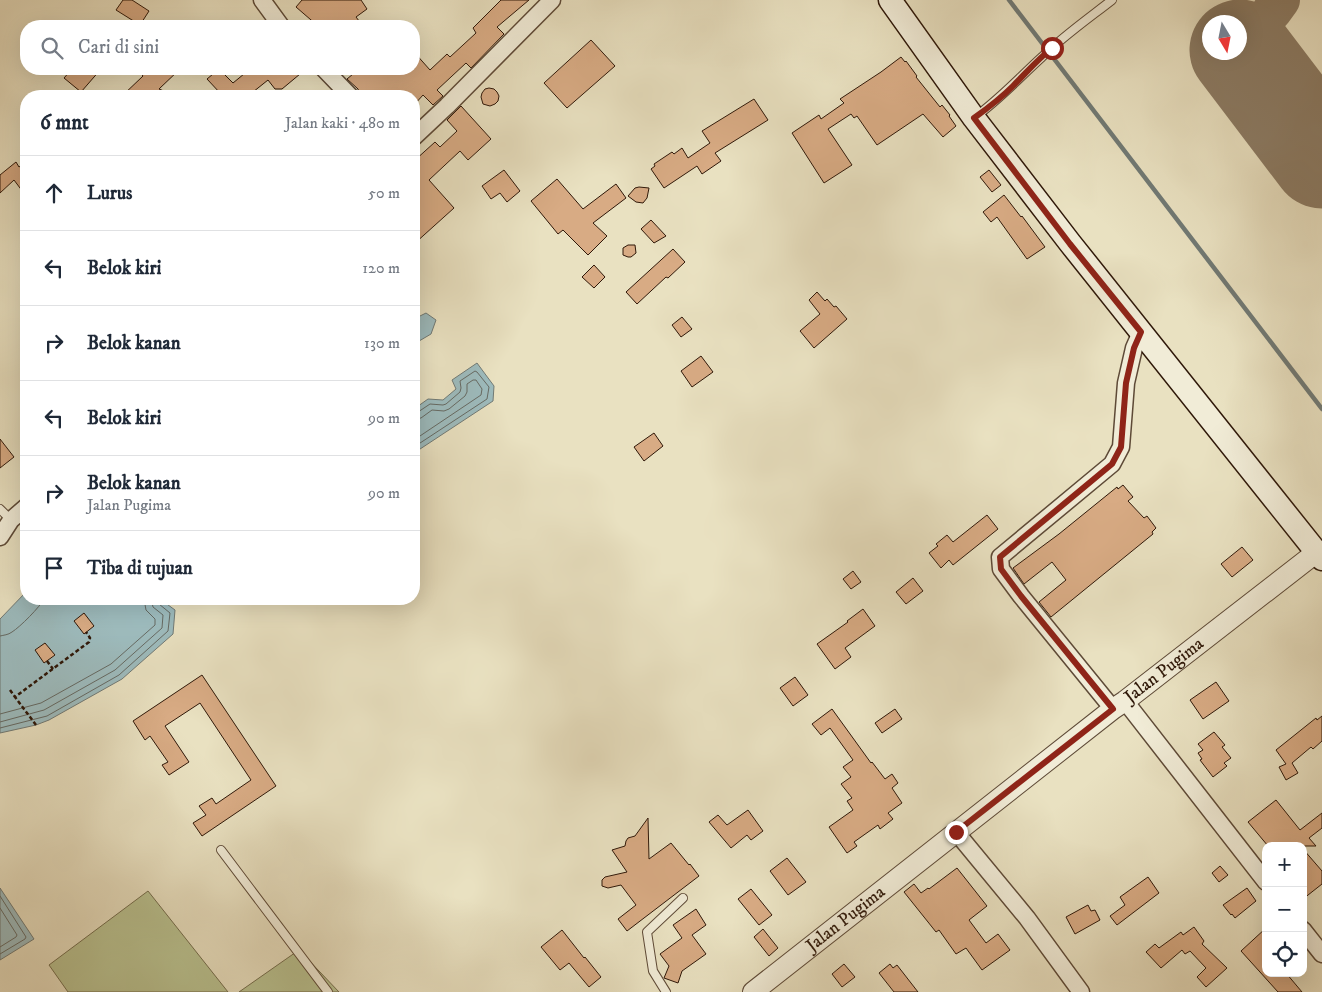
<!DOCTYPE html>
<html lang="id">
<head>
<meta charset="utf-8">
<style>
  :root { --surface:#fff; --page:#f2f2f3; --text:#1f2937; --muted:#747a83; --line:#e0e1e3 }
  body { margin:0; font-family:"IM FELL DW Pica",serif; background:var(--page); color:var(--text) }
  .controls { position:absolute; right:15px; bottom:15px; display:grid; overflow:hidden; border-radius:10px; box-shadow:0 5px 20px #0002 }
  .controls button { width:45px; height:45px; display:grid; place-items:center; padding:0; border:0; border-bottom:1px solid var(--line); background:var(--surface); color:var(--text); font:25px sans-serif }
  .compass { position:absolute; left:1202px; top:15px; width:45px; height:45px; border-radius:50%; background:var(--surface); box-shadow:0 5px 20px #0002; rotate:170deg }
  .stop { position:absolute; width:15px; height:15px; margin:-11px; border:4px solid #8f2418; border-radius:50%; background:#fff }
  .stop.end { background:#8f2418; border-color:#fff; box-shadow:0 1px 5px #0008 }
  .list { margin:0; padding:0; list-style:none }
  h2 { display:flex; justify-content:space-between; align-items:center; height:65px; margin:0; padding:0 20px; font-size:21px }
  h2 small { font-size:16px; font-weight:400; color:var(--muted) }
  .list li { display:grid; grid-template-columns:32px 1fr auto; gap:15px; align-items:center; box-sizing:border-box; height:75px; padding:0 20px; border-top:1px solid var(--line) }
  .list b { display:block; font-size:19px; white-space:nowrap }
  .list p { margin:0; font-size:16px; white-space:nowrap; color:var(--muted) }
  .list em { font-size:16px; font-style:normal; color:var(--muted) }
  .icon { flex:none; width:28px; height:28px; fill:none; stroke:currentColor; stroke-width:2; stroke-linecap:round; stroke-linejoin:round }
  .map { position:relative; flex:none; width:1322px; height:992px; overflow:hidden }
  .search { position:absolute; background:var(--surface); box-shadow:0 5px 20px #0002; left:20px; top:20px; width:400px; height:55px; display:flex; align-items:center; gap:12px; box-sizing:border-box; padding:0 18px; border-radius:20px; color:var(--muted); font-size:19px }
  .panel { position:absolute; background:var(--surface); box-shadow:0 5px 20px #0002; left:20px; top:90px; width:400px; height:515px; border-radius:20px }
  .map>svg:first-child { display:block }
  .green { fill:#b9c291; stroke:#746d4d }
  .water { fill:#9dbbbd; stroke:#717a75 }
  .lines { fill:none; stroke-linecap:round; stroke-linejoin:round }
  .shore { stroke:#666a63; stroke-width:1 }
  .stream { stroke:#717a75; stroke-width:4.5 }
  .taxiway { stroke:#8c7c65; stroke-width:40 }
  .runway { stroke:#8c7c65; stroke-width:101 }
  .building { fill:#d8ab84; stroke:#2f1809 }
  .service-casing { stroke:#5e4a37; stroke-width:10 }
  .minor-casing { stroke:#5e4a37; stroke-width:19 }
  .tertiary-casing { stroke:#5e4a37; stroke-width:22 }
  .secondary-casing { stroke:#2f1809; stroke-width:25 }
  .path { stroke:#2f1809; stroke-width:2.5; stroke-dasharray:4 2.5; stroke-linecap:butt }
  .service { stroke:#f1ecd7; stroke-width:8 }
  .minor { stroke:#f1ecd7; stroke-width:16 }
  .tertiary { stroke:#f1ecd7; stroke-width:20 }
  .secondary { stroke:#f1ecd7; stroke-width:22 }
  .route { stroke:#8f2418; stroke-width:6 }
  .labels { text-anchor:middle; dominant-baseline:central; stroke-width:4; stroke-linejoin:round; paint-order:stroke }
  .street-label { font-size:18px; fill:#2f1809; stroke:#f1ecd7 }
</style>
</head>
<body>
<div class="map">
<svg width="1322" height="992" viewBox="0 0 1322 992">
  <rect width="100%" height="100%" fill="#e9e1c1"/>
  <filter id="stains"><feTurbulence type="fractalNoise" baseFrequency=".004" numOctaves="4"/><feColorMatrix values="0 0 0 0 .2 0 0 0 0 .09 0 0 0 0 .02 0 0 0 .5 -.17"/></filter>
  <radialGradient id="worn" r=".72"><stop offset=".6" stop-color="#630" stop-opacity="0"/><stop offset="1" stop-color="#630" stop-opacity=".3"/></radialGradient>
  <path class="green" d="M148,891l80,101h-160l-19,-27z
    M299,950l40,42h-100z"/>
  <path class="water" d="M426,313l10,7 -5,14 -17,10v-25z
    M477,363l17,23 -1,15 -79,52v-44l14,-10 15,1 13,-11 -4,-9z
    M26,592v7h134l15,11 -2,24 -51,45 -73,41 -13,5 -36,8v-114z
    M0,888l34,51 -34,21z"/>
  <g class="lines">
    <path class="shore" d="M414,413l4,-1 12,-8 13,1 3,-1 14,-12 1,-4 -1,-7 15,-10 2,1 12,15 -2,12 -73,48
      M414,419l7,-1 11,-8 12,1 5,-2 16,-13 2,-4v-8l6,-4h3l6,9 -1,6 -67,45
      M0,636c4,-1 8,-1 12,-4 8,-5 28,-25 32,-33
      M0,714l41,-11 70,-39 44,-39v-6l-9,-9 -2,-11
      M0,722l44,-12 71,-40 47,-42 1,-13 -10,-8 -2,-8
      M0,728l47,-12 72,-41 49,-44 2,-18 -11,-9 -1,-5
      M0,896l26,41 -1,2 -25,15
      M0,908l17,27 -1,2 -16,10"/>
    <path class="stream" d="M1009,0l313,409"/>
    <path class="taxiway" d="M1272,11l8,-11"/>
    <path class="runway" d="M1240,50l82,108"/>
  </g>
  <path class="building" d="M123,0h9l17,11 -9,14 -24,-15z
    M302,0h59l6,9 -11,8 7,9h-45l-22,-19z
    M501,0h28l-32,27 7,7 -33,34 -5,-5 -29,27 6,6 -10,9 -10,-10 -9,10v-9h-54l-2,-7 -11,-10 12,-10h55v-17l16,18 17,-16 3,3 26,-24 -3,-5z
    M591,40l24,26 -48,42 -23,-25z
    M901,57l4,5 1,-1 11,15 -1,1 24,30 2,-2 8,10 -1,1 7,10 -13,11 -20,-23 -46,31 -20,-29 -3,2 -3,-4 -23,15 24,36 -28,18 -32,-50 27,-18 2,4 23,-16 -4,-4 41,-27z
    M72,69h29l-20,23 -17,-14z
    M137,69h43l-21,20 17,7h-54l21,-20z
    M219,69l14,14 17,-14h56l-24,20h-7l-7,-9 -20,16h-30l3,-2 -14,-15z
    M489,88l5,1 3,3 2,4 -1,5 -3,3 -5,2 -7,-2 -2,-7 1,-4 3,-4z
    M754,99l14,21 -53,33 6,8 -19,13 -5,-8 -33,22 -13,-19 4,-3 -1,-2 18,-12 2,2 8,-6 6,10 22,-15 -8,-12z
    M461,106l30,33 -23,21 -8,-9 -31,29 25,28 -40,36v-83l21,-19 5,5 17,-16 -10,-11z
    M16,162l3,5 7,-5v34l-12,-16 -14,13v-18z
    M504,170l16,21 -13,11 -7,-9 -9,6 -9,-13z
    M989,170l12,15 -9,7 -12,-15z
    M557,179l26,30 33,-25 10,14 -33,25 14,13 -19,19 -25,-25 -5,4 -27,-33z
    M639,187l10,1 -2,10 -4,5 -7,-1 -8,-6 7,-8z
    M1004,195l17,22 1,-1 23,31 -18,12 -30,-42 -6,5 -8,-10z
    M651,220l15,16 -12,7 -13,-14z
    M628,245h7l1,8 -5,4h-3l-5,-2v-7z
    M673,249l12,13 -17,16 -2,-1 -29,27 -11,-12z
    M594,265l11,12 -11,11 -12,-11z
    M817,292l8,9 2,-2 7,8 2,-1 11,13 -33,29 -14,-17 20,-17 -11,-14z
    M682,317l10,12 -11,8 -9,-12z
    M701,356l12,16 -21,15 -11,-16z
    M654,433l9,13 -19,15 -10,-14z
    M0,439l14,18 -14,11z
    M1123,485l10,12 -5,4 16,17 3,-2 9,12 -4,4 1,2 -102,83 -12,-15 27,-22 -14,-18 -28,22 -11,-16 46,-34 58,-47 1,2z
    M987,515l11,14 -45,36 -4,-5 -8,8 -12,-15 9,-7 -2,-2 11,-9 6,7z
    M1242,547l11,13 -21,17 -11,-13z
    M853,571l8,11 -10,7 -8,-10z
    M913,578l10,13 -17,13 -10,-12z
    M863,609l12,17 -30,22 6,9 -16,12 -18,-25 31,-22 -1,-1z
    M84,613l10,13 -10,8 -10,-13z
    M45,643l10,12 -11,8 -9,-13z
    M202,675l74,111 -74,50 -9,-13 13,-8 -7,-9 13,-8 4,6 35,-24 -51,-77 -35,23 24,36 -20,13 -7,-10 6,-3 -18,-26 -5,4 -12,-19z
    M795,677l13,18 -15,11 -13,-18z
    M1216,682l13,19 -26,18 -13,-19z
    M832,709l39,54 1,-1 13,17 7,-5 6,9 -6,5 10,15 -14,10 5,6 -13,10 -2,-4 -24,17 3,4 -10,7 -18,-26 24,-17 -6,-9 5,-3 -11,-14 10,-7 -8,-10 10,-7 -23,-32 -9,7 -9,-11z
    M895,709l7,10 -20,14 -7,-10z
    M1322,716v25l-9,8 -2,-2 -19,16 6,10 -12,7 -7,-13 7,-3 -10,-14 40,-32 1,2z
    M1214,732l11,13 -3,2 9,11 -7,5 3,3 -14,11 -13,-17 2,-1 -4,-6 5,-3 -5,-6z
    M1276,800l24,30 22,-17v15l-13,10 7,8h-48l-20,-24z
    M748,810l15,21 -12,9 -4,-5 -16,13 -22,-26 9,-7 9,10z
    M648,818l1,41 22,-16 18,22 1,-1 9,12 -72,55 -9,-12 18,-14 -15,-20 -13,3 -6,-2v-6l3,-3 22,-5 -15,-22 13,-4 1,-5 2,-3 7,-2z
    M1303,849l19,22v13l-19,15z
    M787,858l19,24 -18,13 -18,-24z
    M1220,866l8,9 -9,7 -7,-9z
    M957,868l30,38 -18,14 17,23 12,-9 12,16 -28,20 -16,-22 -10,6 -17,-24 -3,2 -32,-40 10,-8 7,9 7,-5 1,1z
    M1148,877l11,16 -42,32 -7,-9 15,-11 -5,-8z
    M1247,888l9,13 -21,17 -3,-4 -1,1 -8,-10z
    M751,889l21,26 -13,10 -21,-26z
    M1088,905l3,6 4,-1 5,10 -25,14 -9,-17z
    M696,909l10,16 -14,10 14,19 -24,17 -4,12 -14,-5 5,-12 -9,-12 22,-16 -9,-13z
    M1194,927l10,14 -2,3 25,24 -21,19 -9,-10 9,-9 -16,-17 -5,3 -3,-4 -21,18 -15,-16 9,-8 4,4 22,-16 2,3z
    M1266,928v45h20l16,19h-24l-37,-41z
    M763,929l15,19 -9,8 -15,-19z
    M562,930l22,28 1,-1 16,20 -12,10 -20,-24 -9,7 -19,-23z
    M844,964l11,13 -13,10 -10,-13z
    M890,964l3,4 4,-3 21,27h-24l-15,-19z"/>
  <g class="lines">
    <g class="service-casing">
      <path id="service" d="M975,117c25,-18 45,-40 67,-60 20,-20 47,-39 70,-57
        M0,509l11,11
        M221,850l107,142
        M666,992l-13,-21 -6,-39 36,-34"/>
    </g>
    <g class="minor-casing">
      <path id="minor" d="M262,0l19,26
        M324,69l26,27
        M414,137l33,-31 105,-106
        M0,537l11,-17 15,-13
        M1125,701l141,181
        M1113,709l-92,-113 -20,-27 -1,-12 112,-93 9,-17 5,-64 8,-35 7,-16
        M956,832l71,86 54,74
        M1303,930l19,24"/>
    </g>
    <g class="tertiary-casing">
      <g id="tertiary">
        <path id="s1" d="M753,992l360,-283 12,-8 192,-149"/>
      </g>
    </g>
    <g class="secondary-casing">
      <path id="secondary" d="M890,0l84,118 96,125 252,316"/>
    </g>
    <path class="path" d="M26,184v1
      M47,661l6,8
      M10,690l5,7
      M36,725l-21,-28 74,-55 1,-4 -4,-6"/>
    <use href="#service" class="service"/>
    <use href="#minor" class="minor"/>
    <use href="#tertiary" class="tertiary"/>
    <use href="#secondary" class="secondary"/>
  </g>
  <g class="lines">
    <path class="route" d="M956,832l157,-123 -92,-113 -20,-27 -1,-12 112,-93 9,-17 5,-64 8,-35 7,-16 -71,-88 -96,-126c14,-10 27,-20 39,-32 13,-13 25,-27 39,-38"/>
  </g>
  <g class="labels">
    <g class="street-label">
      <text stroke="none"><textPath href="#s1" startOffset="522">Jalan Pugima</textPath></text>
      <text stroke="none"><textPath href="#s1" startOffset="118">Jalan Pugima</textPath></text>
    </g>
  </g>
  <rect width="100%" height="100%" filter="url(#stains)"/>
  <rect width="100%" height="100%" fill="url(#worn)"/>
</svg>
<div class="controls">
<button>+</button>
<button>−</button>
<button><svg class="icon" aria-label="locate" viewBox="0 0 24 24"><circle cx="12" cy="12" r="6"/><path d="M12 2v4M12 18v4M2 12h4M18 12h4"/></svg></button>
</div>
<svg class="compass" viewBox="-18 -18 36 36"><path d="M0-13l5 13h-10z" fill="#e53935"/><path d="M0 13l5-13h-10z" fill="#747a83"/></svg>
<div class="stop" style="left:1052px;top:48px"></div>
<div class="stop end" style="left:956px;top:832px"></div>
<div class="search"><svg class="icon" aria-label="search" viewBox="0 0 24 24"><circle cx="10" cy="10" r="6"/><path d="M15 15l6 6"/></svg>Cari di sini</div>
<section class="panel">
<h2>6 mnt<small>Jalan kaki · 480 m</small></h2>
<ul class="list">
<li><svg class="icon" aria-label="ahead" viewBox="0 0 24 24"><path d="M12 20V5M6 11l6-6 6 6"/></svg><div><b>Lurus</b></div><em>50 m</em></li>
<li><svg class="icon" aria-label="left" viewBox="0 0 24 24"><path d="M17 20v-9H6M10 6l-5 5 5 5"/></svg><div><b>Belok kiri</b></div><em>120 m</em></li>
<li><svg class="icon" aria-label="right" viewBox="0 0 24 24"><path d="M7 20v-9h11M14 6l5 5-5 5"/></svg><div><b>Belok kanan</b></div><em>130 m</em></li>
<li><svg class="icon" aria-label="left" viewBox="0 0 24 24"><path d="M17 20v-9H6M10 6l-5 5 5 5"/></svg><div><b>Belok kiri</b></div><em>90 m</em></li>
<li><svg class="icon" aria-label="right" viewBox="0 0 24 24"><path d="M7 20v-9h11M14 6l5 5-5 5"/></svg><div><b>Belok kanan</b><p>Jalan Pugima</p></div><em>90 m</em></li>
<li><svg class="icon" aria-label="arrive" viewBox="0 0 24 24"><path d="M6 21V4h12l-3 4 3 4H6"/></svg><div><b>Tiba di tujuan</b></div></li>
</ul>
</section>
</div>
</body>
</html>
